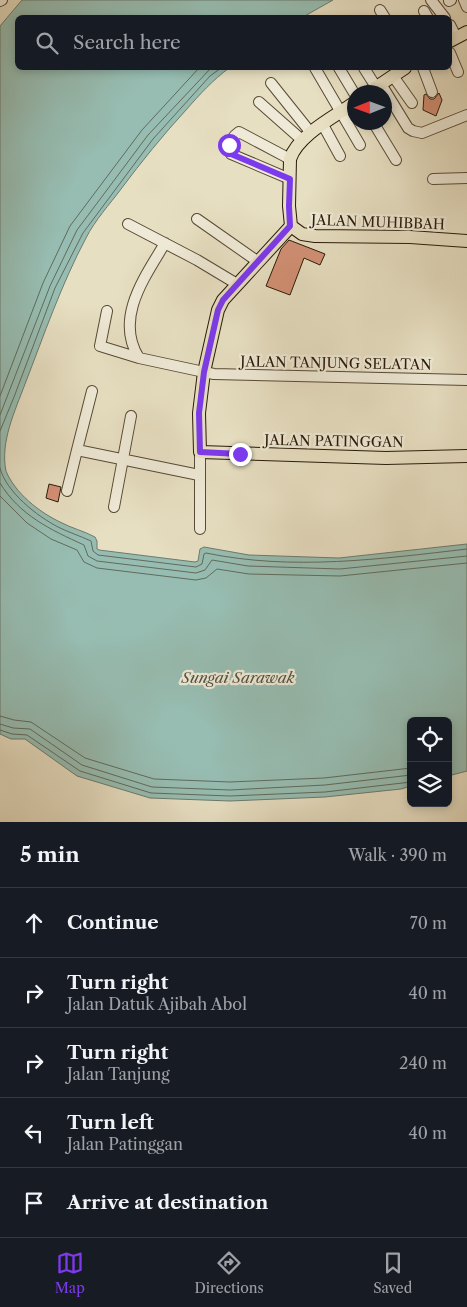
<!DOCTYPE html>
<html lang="en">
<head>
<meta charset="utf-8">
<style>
  :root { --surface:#171b24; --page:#20242c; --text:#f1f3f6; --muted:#9ea1a6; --line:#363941; --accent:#7c3aed }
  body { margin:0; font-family:"Libre Caslon Text",serif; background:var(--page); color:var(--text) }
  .controls { position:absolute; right:15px; bottom:15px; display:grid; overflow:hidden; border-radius:8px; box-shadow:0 2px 8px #0003 }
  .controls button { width:45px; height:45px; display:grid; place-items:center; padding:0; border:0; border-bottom:1px solid var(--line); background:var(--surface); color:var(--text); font:25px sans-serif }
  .compass { position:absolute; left:347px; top:85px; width:45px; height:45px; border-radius:50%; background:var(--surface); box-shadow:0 2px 8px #0003; rotate:269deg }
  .stop { position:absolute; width:15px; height:15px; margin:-11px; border:4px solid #7c3aed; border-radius:50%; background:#fff }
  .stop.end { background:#7c3aed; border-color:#fff; box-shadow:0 1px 5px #0008 }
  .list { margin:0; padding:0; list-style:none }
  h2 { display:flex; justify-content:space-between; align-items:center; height:65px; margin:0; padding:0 20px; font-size:21px }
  h2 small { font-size:16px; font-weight:400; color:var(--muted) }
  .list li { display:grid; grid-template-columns:32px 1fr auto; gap:15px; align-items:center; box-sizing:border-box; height:70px; padding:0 20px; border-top:1px solid var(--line) }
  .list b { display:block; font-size:19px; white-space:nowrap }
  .list p { margin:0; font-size:16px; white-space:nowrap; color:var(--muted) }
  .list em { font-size:16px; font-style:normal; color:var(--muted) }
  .icon { flex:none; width:28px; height:28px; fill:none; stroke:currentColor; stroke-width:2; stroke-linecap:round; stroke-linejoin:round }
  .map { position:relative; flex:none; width:467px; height:822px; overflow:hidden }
  .search { position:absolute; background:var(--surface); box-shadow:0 2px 8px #0003; left:15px; right:15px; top:15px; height:55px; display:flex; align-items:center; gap:12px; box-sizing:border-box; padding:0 18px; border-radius:8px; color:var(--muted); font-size:19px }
  .sheet { height:415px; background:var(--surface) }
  nav { display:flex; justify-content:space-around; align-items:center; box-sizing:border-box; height:70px; border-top:1px solid var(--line); background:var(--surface); font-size:14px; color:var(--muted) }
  nav a { display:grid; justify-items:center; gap:2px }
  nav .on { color:var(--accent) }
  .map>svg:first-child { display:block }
  .water { fill:#97bdb2; stroke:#6b7b6e }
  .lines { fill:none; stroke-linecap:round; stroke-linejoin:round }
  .shore { stroke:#606b5c; stroke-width:1 }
  .building { fill:#d39075; stroke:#291907 }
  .minor-casing { stroke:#584a36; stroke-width:12 }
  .major-casing { stroke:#291907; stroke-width:14 }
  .minor { stroke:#efead7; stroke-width:10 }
  .major { stroke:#e7dfc2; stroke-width:12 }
  .route { stroke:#7c3aed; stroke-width:6 }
  .labels { text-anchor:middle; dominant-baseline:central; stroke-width:4.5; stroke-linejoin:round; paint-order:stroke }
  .street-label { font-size:14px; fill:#291907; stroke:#efead7 }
  .water-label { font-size:15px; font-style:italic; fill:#505243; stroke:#efead7 }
</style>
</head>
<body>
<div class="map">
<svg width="467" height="822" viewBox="0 0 467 822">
  <rect width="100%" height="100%" fill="#e7dfc2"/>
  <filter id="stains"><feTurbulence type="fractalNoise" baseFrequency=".004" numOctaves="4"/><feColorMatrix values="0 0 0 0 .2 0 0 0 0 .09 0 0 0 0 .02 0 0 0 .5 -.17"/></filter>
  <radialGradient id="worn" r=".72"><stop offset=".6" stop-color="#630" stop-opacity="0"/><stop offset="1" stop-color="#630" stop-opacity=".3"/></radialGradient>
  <path class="water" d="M22,0h311l-30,17 -285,1v50h211c-16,12 -29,26 -43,42 -23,25 -44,51 -65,79 -11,15 -26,31 -35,49 -25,47 -42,97 -61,146 -10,27 -25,58 -19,87 9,22 33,41 54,51 11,6 24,9 35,15l2,4v8l2,1 96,12 3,-1 2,-12 4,-2 45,8 90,3 128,-14v227l-19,5v-55h-37v65l-10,3 -76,8 -95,4 -80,-3 -73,-22 -52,-37h-14l-11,-5v-708z"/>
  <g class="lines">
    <path class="shore" d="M0,396l43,-113 27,-57 72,-96 57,-62
      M0,415l50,-129 27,-56 71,-95 63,-67
      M0,431l14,-34 41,-109 28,-55 70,-94 57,-63 11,-8
      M0,468c6,24 37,48 58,59 10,5 22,9 33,14l2,10 5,4 98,12 6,-3 2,-10 2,-1c86,18 175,6 261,-4
      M0,483c19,32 51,47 84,62l4,11 9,5 99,12 9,-3 7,-10 36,6 92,3 127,-13
      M0,496l27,27 24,16 26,11 7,12 13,6 99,12 10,-2 11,-9 32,5 91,2 127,-13
      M0,716l14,4 17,2 54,36 69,21 76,3 94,-4 87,-10
      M0,724l13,4 17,1 52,36 70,22 78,3 95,-5 86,-10
      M0,730l12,4 15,1 53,36 71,22 79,3 95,-4 86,-10"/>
  </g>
  <path class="building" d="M439,93l3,7 -6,16 -13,-6 1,-15 2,-1 4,5h4z
    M289,240l36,14 -5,11 -16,-7 -14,37 -24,-9 15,-37z
    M49,484l12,3 -3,15 -12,-4z"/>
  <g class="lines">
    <g class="minor-casing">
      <path id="minor" d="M431,0l14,18
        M464,0l3,7
        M0,1l2,-1
        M449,1l2,-1
        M380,10l5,8
        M424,11l4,7
        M450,25l6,12
        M450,53l8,19
        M315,68l45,77
        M339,68l15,25
        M364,68l12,19
        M423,68l9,24
        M393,76l19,27
        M271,83l40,50
        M381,84l27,44 5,3 9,2 45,-18
        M259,102l43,38
        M373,122l23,38
        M323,125l17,31
        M290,179l-59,-25 -3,-4c1,-7 5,-14 11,-18l51,27
        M433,179l34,-1
        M197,219l60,42
        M128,224l69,36 40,24
        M107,311l-7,35 39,12 65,14 10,2 253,6
        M139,358c-25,-40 6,-81 26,-115
        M92,391l-15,59 122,25
        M200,452v77
        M67,491l10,-41
        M114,507l17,-91"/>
    </g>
    <g class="major-casing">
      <path id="major" d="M450,41l17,-9
        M369,92l36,-24
        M291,226l-68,74 -5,10 -14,62 -5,41 1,39 186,6 81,-2
        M291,226l11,8 13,2 95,1 57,4
        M291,226l-2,-20 1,-47c8,-24 44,-42 64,-56"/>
    </g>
    <use href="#minor" class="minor"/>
    <use href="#major" class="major"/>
  </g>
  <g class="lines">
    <path class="route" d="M229,145l-1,5 3,4 59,25 -1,27 1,20 -67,74 -5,10 -14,62 -5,41 1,39 40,2"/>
  </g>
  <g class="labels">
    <g class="street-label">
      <text transform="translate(378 222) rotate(2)">JALAN MUHIBBAH</text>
      <text transform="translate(336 363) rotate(1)">JALAN TANJUNG SELATAN</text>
      <text transform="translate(334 441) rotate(1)">JALAN PATINGGAN</text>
    </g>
    <g class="water-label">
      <text x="238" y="677">Sungai Sarawak</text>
    </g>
  </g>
  <rect width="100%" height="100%" filter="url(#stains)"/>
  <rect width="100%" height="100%" fill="url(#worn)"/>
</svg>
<div class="controls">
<button><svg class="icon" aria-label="locate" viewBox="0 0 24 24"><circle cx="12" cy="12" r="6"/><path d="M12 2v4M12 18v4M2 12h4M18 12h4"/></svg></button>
<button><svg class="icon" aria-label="layers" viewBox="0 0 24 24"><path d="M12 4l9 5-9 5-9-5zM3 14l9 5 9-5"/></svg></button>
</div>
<svg class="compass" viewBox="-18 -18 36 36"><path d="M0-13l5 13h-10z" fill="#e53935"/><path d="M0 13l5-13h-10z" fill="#9ea1a6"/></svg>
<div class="stop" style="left:229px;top:145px"></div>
<div class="stop end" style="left:240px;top:454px"></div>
<div class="search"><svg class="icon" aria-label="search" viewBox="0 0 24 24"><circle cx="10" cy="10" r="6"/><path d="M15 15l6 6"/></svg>Search here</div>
</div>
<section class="sheet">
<h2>5 min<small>Walk · 390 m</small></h2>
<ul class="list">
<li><svg class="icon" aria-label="ahead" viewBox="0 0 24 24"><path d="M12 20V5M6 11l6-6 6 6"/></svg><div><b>Continue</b></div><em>70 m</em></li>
<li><svg class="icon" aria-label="right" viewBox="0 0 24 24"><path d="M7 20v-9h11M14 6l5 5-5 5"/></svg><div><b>Turn right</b><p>Jalan Datuk Ajibah Abol</p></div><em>40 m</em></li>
<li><svg class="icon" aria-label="right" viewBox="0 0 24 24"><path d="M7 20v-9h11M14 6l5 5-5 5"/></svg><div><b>Turn right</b><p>Jalan Tanjung</p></div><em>240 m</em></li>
<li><svg class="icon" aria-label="left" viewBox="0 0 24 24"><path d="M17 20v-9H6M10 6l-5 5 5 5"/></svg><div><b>Turn left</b><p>Jalan Patinggan</p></div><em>40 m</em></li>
<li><svg class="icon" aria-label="arrive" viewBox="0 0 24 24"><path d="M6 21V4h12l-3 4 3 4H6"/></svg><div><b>Arrive at destination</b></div></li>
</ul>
</section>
<nav>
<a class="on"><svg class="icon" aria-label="map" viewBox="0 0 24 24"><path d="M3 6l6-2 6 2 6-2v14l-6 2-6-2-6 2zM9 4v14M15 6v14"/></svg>Map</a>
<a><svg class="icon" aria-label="directions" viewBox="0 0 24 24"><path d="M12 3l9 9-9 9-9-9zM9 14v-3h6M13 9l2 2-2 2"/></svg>Directions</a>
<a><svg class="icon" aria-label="saved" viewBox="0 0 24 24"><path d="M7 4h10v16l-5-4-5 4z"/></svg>Saved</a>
</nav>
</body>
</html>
